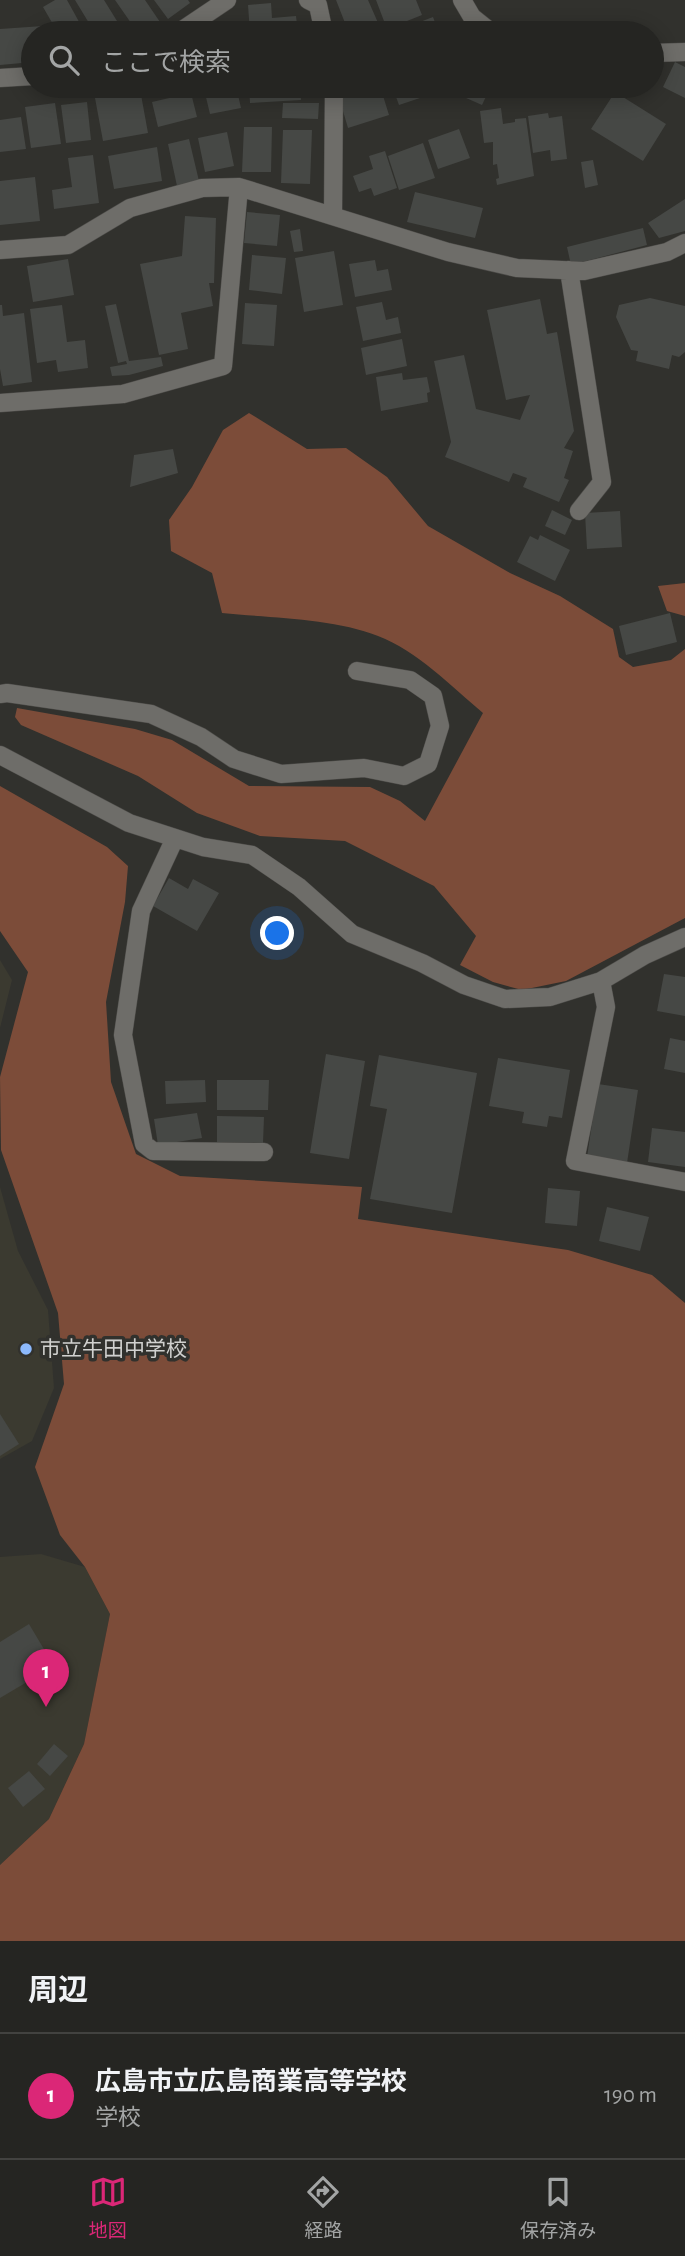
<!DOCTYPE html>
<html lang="ja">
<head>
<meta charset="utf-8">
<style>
  :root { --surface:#252522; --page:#31312f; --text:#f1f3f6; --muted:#a3a5a5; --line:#424240; --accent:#db2777 }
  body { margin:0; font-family:"Alegreya Sans","Noto Sans JP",sans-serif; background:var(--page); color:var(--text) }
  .you { position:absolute; left:278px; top:934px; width:24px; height:24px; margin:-18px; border:5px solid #fff; border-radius:50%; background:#1a73e8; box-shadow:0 0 0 10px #1a73e833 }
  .badge { display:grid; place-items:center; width:46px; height:46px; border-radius:50%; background:var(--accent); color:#fff; font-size:23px; font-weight:700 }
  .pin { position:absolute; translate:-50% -58px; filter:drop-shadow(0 2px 4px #0008) }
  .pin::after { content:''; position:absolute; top:37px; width:24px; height:21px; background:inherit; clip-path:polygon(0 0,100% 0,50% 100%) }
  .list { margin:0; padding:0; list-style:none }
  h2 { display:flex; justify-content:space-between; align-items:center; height:91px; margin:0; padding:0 28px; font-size:30px }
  h2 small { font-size:23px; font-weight:400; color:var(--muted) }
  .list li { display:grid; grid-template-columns:46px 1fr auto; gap:21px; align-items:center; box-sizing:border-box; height:126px; padding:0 28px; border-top:2px solid var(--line) }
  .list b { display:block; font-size:26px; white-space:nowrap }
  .list p { margin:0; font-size:23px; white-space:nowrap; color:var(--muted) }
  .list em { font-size:23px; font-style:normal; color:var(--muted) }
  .icon { flex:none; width:38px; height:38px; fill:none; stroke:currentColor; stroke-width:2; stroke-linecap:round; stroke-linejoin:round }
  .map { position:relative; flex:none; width:685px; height:1941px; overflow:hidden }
  .search { position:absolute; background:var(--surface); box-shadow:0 4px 18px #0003; left:21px; right:21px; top:21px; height:77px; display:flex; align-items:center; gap:18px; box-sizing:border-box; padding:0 24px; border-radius:38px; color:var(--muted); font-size:26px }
  .sheet { height:217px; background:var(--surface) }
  nav { display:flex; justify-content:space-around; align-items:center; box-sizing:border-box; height:98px; border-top:2px solid var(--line); background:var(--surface); font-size:19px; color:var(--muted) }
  nav a { display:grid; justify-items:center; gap:4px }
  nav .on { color:var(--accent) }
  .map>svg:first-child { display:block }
  .built { fill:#3b3a30 }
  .green { fill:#7c4c39 }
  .building { fill:#464845 }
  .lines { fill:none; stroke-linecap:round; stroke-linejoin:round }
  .street-casing { stroke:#4d4c49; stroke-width:19 }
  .street { stroke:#6e6d69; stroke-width:18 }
  .poi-dot { fill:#8cb9fc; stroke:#31312d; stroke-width:2.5 }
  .labels { text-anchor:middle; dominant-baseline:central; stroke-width:7; stroke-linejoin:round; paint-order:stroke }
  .poi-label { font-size:21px; fill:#d1d1cf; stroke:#31312d; text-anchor:start }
</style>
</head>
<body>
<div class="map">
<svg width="685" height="1941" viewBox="0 0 685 1941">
  <rect width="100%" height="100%" fill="#31312d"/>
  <path class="built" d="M0,960l12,20 -12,48z
    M0,1187l18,64 30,59 6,78 -22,53 -32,18z
    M41,1554l44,13 25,47 -26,130 -35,75 -49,46v-308z"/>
  <path class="green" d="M249,413l58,36 39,-1 41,29 41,49 82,47 50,23 53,33 6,28 14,10 38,-7 14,-11v269l-119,63 -44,9 -29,-8 -33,-17 16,-29 -42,-50 -89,-45 -85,-5 -63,-23 -59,-37 -117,-51 -6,-8 2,-9 118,21 37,11 77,46 121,1 30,14 25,20 58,-108c-32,-27 -66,-62 -105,-77 -45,-18 -107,-18 -156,-23l-10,-40 -41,-22 -2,-31 23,-33 31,-57z
    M685,583v33l-18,-5 -9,-25z
    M0,786l107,61 21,19 -3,36 -19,100 5,80 25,72 44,22 182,11 -4,32 210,31 84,25 33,28v638h-685v-76l49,-46 35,-75 26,-130 -25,-47 -25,-32 -25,-68 29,-83 -6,-71 -57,-163 -1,-73 28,-105 -28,-41z"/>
  <path class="building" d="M55,0h12l16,29 -7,4h-18l-15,-26z
    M75,0h29l13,21 -22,12z
    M115,0h30l15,22 -16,11h-6z
    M154,0h34l2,3 -22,16z
    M336,0h32l11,25 -20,8h-10z
    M376,0h40l6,15 -35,14z
    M271,3l1,15 24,-2 2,17h-48l-2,-28z
    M433,17l6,16h-48z
    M43,26v7h-10v29l-33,3v-36z
    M237,26l1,7h-36v-1z
    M675,62l10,5v31l-22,-11z
    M219,86h17l5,22 -31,6 -6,-25z
    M249,86h51l1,14 -51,3z
    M364,86h16l9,29 -41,13 -10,-34z
    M392,86h43l3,6 -39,13z
    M461,86h30l-9,19 -25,-11z
    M140,89l8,44 -45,8 -8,-43z
    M615,92l51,32 -23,37 -52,-32z
    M191,93l6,24 -39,10 -6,-25z
    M87,102l4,38 -25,3 -5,-38z
    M55,103l6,41 -30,4 -6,-41z
    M283,103h36l-1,16 -36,-1z
    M501,108l2,16 12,-2v-3l11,-1 8,58 -37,9 -1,-6 3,-1 -2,-14 -4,1v-23l-9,1 -4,-32z
    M548,113l1,5 13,-2 5,43 -16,2 -1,-11 -17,3 -5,-37z
    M21,117l5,32 -26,3v-32z
    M244,127h28l-1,45h-29z
    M459,129l11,29 -32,11 -10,-29z
    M283,130h29l-2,54 -29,-1z
    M227,132l7,34 -29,6 -7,-34z
    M189,139l10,42 -22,5 -9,-42z
    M423,143l12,35 -36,12 -11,-34z
    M157,147l5,34 -48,8 -6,-33z
    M385,151l12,37 -23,8 -3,-8 -12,4 -6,-16 20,-7 -4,-13z
    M93,155l6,48 -45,6 -2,-19 20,-3 -4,-29z
    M593,160l5,25 -13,3 -4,-26z
    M35,177l5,44 -40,4v-44z
    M415,192l68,16 -8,30 -68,-16z
    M685,199v32l-26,7 -11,-15z
    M247,212l33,3 -3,31 -33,-3z
    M185,216l31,2 -2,65h-5l4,23 -32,7 7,36 -29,6 -19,-91 42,-8z
    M643,228l4,17 -76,20 -4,-18z
    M300,229l3,22 -9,1 -4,-21z
    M334,251l9,54 -39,7 -9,-54z
    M252,255l34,3 -4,36 -33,-4z
    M68,259l6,36 -41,7 -6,-36z
    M375,260l2,11 11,-2 4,21 -37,7 -6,-33z
    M650,298l35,8v46l-6,5 -7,-2 -3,14 -33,-8 2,-10 -7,-1 -15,-33 3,-12z
    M540,299l7,35 10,-2 17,99 -10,17 9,3 -9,27 5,2 -10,22 -36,-15 4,-9 -14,-5 -4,9 -64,-25 6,-15 -17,-81 30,-6 12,54 44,11 10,-25 -24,5 -19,-90z
    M382,302l4,18 12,-3 3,16 -38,8 -7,-34z
    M245,303l32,2 -3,41 -32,-2z
    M116,304l13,57 32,-4 2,9 -34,9 -17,1 -2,-9 17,-3 -1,-3 -8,2 -13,-57z
    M0,305h2l1,11 21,-3 8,69 -29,4 -3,-17z
    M62,305l5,37 18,-2 3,28 -30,4 -2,-12 -19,3 -7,-54z
    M402,339l5,27 -41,9 -5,-27z
    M402,373l1,7 24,-3 3,15 -3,1 1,9 -47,9 -5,-34z
    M173,449l5,24 -48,14 4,-32z
    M552,510l20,10 -7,15 -20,-9z
    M620,511l2,36 -35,2 -2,-36z
    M540,535l30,15 -15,31 -38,-19 13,-26 8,4z
    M670,613l7,29 -51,13 -7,-29z
    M169,878l19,11 5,-10 26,14 -22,38 -44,-25z
    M664,974l21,3v39l-28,-5z
    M670,1038l15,3v32l-21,-4z
    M326,1054l39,7 -16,98 -39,-6z
    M379,1055l98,18 -25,140 -82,-14 17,-90 -17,-3z
    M498,1058l72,12 -8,48 -13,-2 -2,11 -25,-4 2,-11 -35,-6z
    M205,1080l1,22 -40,2 -1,-23z
    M217,1080h52l-1,30h-51z
    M598,1084l40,6 -11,73 -40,-6z
    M197,1113l5,25 -44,7 -4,-26z
    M217,1116l47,1 -1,26 -46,-1z
    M652,1128l33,4v35l-37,-5z
    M548,1188l32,3 -3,35 -32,-3z
    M607,1207l42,10 -9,34 -41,-10z
    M0,1414l19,30 -19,12z
    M29,1624l25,42 -54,32v-56z
    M54,1744l14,12 -18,20 -13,-12z
    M29,1771l16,18 -22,18 -15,-19z"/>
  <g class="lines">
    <g class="street-casing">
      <path id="street" d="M308,0l10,5 6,28
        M462,0l10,17 20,16
        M178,33l49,-33
        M652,53l33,-1
        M0,78l33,-2
        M333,216l1,-130
        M0,250l68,-5 62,-37 72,-20 37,-1 209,65 69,16 67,3 83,-19 18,-9
        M569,270l33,212 -23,29
        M0,403l123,-9 100,-28 16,-179
        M0,694l7,-1 144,21 50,23 33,22 47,15 83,-6 40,8 24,-12 12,-38 -7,-30 -23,-16 -53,-9
        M0,755l129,68 74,24 49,8 47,32 53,47 70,29 42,22 41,14 45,-2 51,-16 44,-26 40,-18
        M175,838l-34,73 -18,124 21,109 9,7 111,1
        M601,981l5,26 -31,154 110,21"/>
    </g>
    <use href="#street" class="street"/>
  </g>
  <circle class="poi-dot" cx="26" cy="1349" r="7"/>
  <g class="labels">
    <g class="poi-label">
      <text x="40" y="1349">市立牛田中学校</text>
    </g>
  </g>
</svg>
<div class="you"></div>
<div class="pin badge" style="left:46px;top:1707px">1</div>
<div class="search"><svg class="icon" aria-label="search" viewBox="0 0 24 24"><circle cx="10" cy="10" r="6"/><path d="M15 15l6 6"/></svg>ここで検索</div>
</div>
<section class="sheet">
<h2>周辺<small></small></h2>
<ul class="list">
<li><span class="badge">1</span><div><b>広島市立広島商業高等学校</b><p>学校</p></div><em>190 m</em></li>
</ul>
</section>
<nav>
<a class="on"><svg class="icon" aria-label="map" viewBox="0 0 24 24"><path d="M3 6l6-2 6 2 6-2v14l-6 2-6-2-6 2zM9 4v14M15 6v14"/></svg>地図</a>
<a><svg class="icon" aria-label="directions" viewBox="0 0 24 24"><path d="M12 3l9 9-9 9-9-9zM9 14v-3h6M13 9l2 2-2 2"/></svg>経路</a>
<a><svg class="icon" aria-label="saved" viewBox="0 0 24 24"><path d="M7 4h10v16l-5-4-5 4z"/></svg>保存済み</a>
</nav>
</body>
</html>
